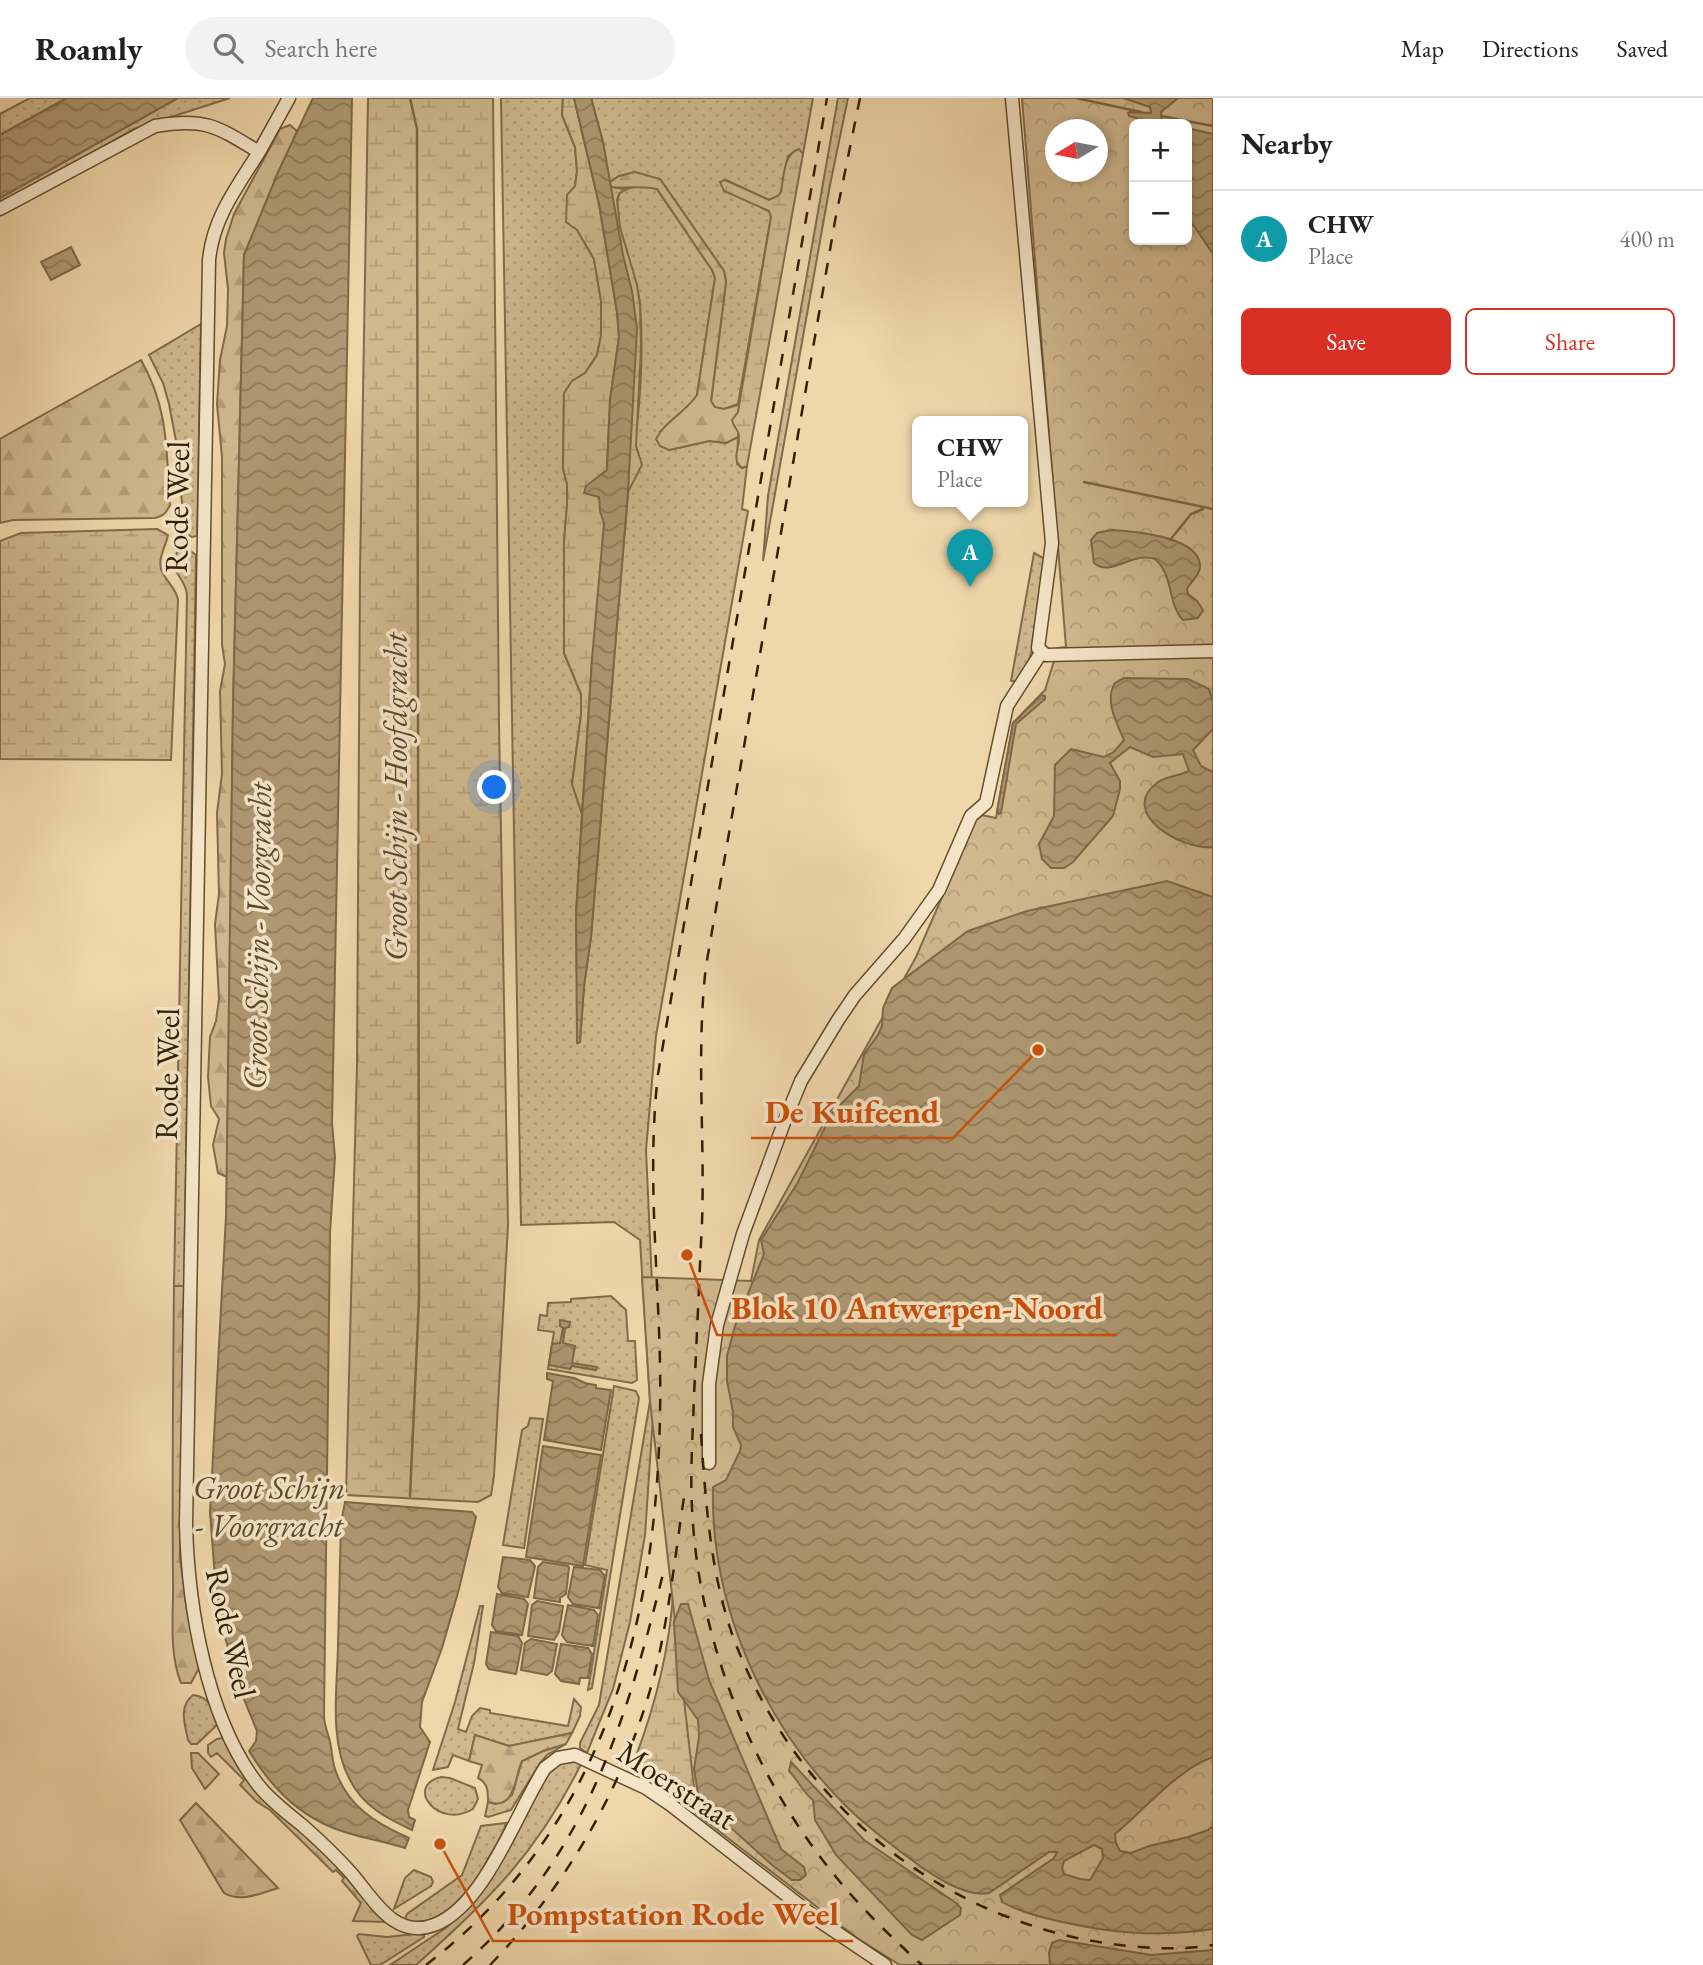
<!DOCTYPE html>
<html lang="en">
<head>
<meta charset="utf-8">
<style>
  :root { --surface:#fff; --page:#f2f2f2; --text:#222; --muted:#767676; --line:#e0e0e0; --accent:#d93025 }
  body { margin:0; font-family:"EB Garamond",serif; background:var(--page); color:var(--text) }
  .controls { position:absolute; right:21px; top:21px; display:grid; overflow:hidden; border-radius:10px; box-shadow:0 4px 10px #0003 }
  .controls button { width:63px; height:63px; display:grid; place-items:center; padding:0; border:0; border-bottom:2px solid var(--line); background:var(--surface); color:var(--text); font:35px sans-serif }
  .compass { position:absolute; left:1045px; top:21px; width:63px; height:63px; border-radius:50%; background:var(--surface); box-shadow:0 4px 10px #0003; rotate:260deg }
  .you { position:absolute; left:495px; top:690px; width:24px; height:24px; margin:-18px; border:5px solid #fff; border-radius:50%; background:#1a73e8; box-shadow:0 0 0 10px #1a73e833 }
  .badge { display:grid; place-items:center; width:46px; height:46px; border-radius:50%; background:var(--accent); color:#fff; font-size:23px; font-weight:700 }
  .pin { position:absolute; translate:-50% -58px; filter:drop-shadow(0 2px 4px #0008) }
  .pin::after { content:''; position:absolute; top:37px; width:24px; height:21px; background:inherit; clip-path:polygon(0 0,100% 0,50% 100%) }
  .popup { position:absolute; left:912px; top:318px; width:116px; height:91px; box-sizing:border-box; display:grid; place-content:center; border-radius:10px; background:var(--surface); filter:drop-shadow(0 2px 5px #0005); font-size:23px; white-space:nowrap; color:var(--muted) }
  .popup b { font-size:26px; color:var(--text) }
  .popup::after { content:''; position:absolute; left:50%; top:100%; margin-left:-14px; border:14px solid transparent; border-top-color:var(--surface) }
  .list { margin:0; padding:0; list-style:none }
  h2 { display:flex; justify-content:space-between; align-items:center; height:91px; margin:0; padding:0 28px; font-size:30px }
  h2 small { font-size:23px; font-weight:400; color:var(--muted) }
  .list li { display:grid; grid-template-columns:46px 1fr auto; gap:21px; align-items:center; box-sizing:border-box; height:98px; padding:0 28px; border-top:2px solid var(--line) }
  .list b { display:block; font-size:26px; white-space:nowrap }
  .list p { margin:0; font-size:23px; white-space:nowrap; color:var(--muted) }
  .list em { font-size:23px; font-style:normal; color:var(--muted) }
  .actions { display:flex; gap:14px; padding:21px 28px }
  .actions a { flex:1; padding:16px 0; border:2px solid var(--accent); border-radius:10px; text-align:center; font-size:24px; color:var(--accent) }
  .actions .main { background:var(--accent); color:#fff }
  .icon { flex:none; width:38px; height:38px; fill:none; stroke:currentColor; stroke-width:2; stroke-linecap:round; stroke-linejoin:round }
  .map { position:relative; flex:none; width:1213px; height:1867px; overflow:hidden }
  header { display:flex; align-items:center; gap:42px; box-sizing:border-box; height:98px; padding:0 35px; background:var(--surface); border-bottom:2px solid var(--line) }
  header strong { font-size:33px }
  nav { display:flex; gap:38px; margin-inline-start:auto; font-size:24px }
  .search { width:490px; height:63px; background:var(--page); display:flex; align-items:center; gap:18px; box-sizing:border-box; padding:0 24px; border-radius:38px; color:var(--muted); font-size:26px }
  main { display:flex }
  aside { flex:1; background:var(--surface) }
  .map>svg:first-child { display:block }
  .grass { fill:url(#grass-dots); stroke:#806c49; stroke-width:2 }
  .forest { fill:url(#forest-firs); stroke:#806c49; stroke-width:2 }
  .wetland { fill:url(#wetland-marsh); stroke:#806c49; stroke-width:2 }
  .park { fill:url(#park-crowns); stroke:#806c49; stroke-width:2; fill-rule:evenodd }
  .water { fill:url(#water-waves); stroke:#7d6846; stroke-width:2; fill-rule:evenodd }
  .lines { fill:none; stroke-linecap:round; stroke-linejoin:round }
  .stream { stroke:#7d6846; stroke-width:2.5 }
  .minor-casing { stroke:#614d2e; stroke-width:15 }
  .minor { stroke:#f5e5c8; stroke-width:12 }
  .rail { stroke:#311f04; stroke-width:2.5; stroke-dasharray:12 12; stroke-linecap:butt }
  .labels { text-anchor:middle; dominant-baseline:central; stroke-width:7; stroke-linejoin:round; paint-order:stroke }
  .street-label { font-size:32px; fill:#311f04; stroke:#f5e5c8 }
  .water-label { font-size:33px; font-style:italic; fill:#5d492a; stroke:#f5e5c8 }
  .leader { fill:none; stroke:#cd500b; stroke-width:2.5 }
  .callout-dot { fill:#cd500b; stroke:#f5e5c8; stroke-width:2.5 }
  .callout-label { font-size:33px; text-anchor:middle; font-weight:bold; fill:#cd500b; stroke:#f5e5c8; stroke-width:7; stroke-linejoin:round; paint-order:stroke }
</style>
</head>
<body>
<header>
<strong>Roamly</strong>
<div class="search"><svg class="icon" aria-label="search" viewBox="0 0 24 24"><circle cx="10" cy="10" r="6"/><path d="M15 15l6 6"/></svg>Search here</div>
<nav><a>Map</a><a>Directions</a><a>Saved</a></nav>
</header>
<main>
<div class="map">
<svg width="1213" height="1867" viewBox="0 0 1213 1867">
  <defs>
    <pattern id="grass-dots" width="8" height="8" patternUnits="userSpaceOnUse" patternTransform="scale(1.75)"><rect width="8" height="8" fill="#d0b88e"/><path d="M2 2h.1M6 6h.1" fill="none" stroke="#b39e79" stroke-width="1.8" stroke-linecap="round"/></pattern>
    <pattern id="forest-firs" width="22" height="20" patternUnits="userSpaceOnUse" patternTransform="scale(1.75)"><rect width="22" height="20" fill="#d0b88e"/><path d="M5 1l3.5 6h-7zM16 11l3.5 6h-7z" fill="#b39e79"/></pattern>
    <pattern id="wetland-marsh" width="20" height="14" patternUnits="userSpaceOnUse" patternTransform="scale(1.75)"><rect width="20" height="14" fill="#d0b88e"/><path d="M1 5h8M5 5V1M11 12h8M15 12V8" fill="none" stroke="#b39e79"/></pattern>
    <pattern id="park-crowns" width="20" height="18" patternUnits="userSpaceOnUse" patternTransform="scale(1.75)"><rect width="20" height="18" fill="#d0b88e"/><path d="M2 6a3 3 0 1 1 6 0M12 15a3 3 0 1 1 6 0" fill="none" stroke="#b39e79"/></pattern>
    <pattern id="water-waves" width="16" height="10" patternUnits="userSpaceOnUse" patternTransform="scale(1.75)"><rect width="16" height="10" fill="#af9872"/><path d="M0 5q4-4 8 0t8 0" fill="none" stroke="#8f7b5b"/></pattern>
  </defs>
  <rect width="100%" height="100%" fill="#f0d7aa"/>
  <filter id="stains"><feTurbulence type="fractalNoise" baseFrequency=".00286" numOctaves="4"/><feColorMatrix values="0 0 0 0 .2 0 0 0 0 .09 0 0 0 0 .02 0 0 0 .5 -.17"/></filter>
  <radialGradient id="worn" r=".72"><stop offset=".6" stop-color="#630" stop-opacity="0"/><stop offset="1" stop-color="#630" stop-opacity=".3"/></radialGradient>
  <path class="grass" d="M30,0h37l-67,37v-21z
    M178,0h52l-96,31 -134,75v-6z
    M501,0h62l-1,17 13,32 2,24 -2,15 2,44 17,29 7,42v35l-4,19 -12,18 -13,8 -8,13 -1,75 4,15v21l-3,37v111l17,41v21l-9,69 10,30 -6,100 2,129 2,-1 4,-56 7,-49 37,-445c10,-61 17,-126 12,-188 -3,-33 -30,-78 -21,-110 11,-9 24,-9 38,-5l55,81 3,8 -18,117 -6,8 -31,29 9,18 40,-9 17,2 12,-6 -1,27 5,4 5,-2 -5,43 6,2 -92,525 -10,114 10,222 -11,163 -15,87 -17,67 -26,64 -7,-5v-5l19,-38 51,-304 -10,-161 -26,-18 -93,3z
    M591,0h222l-10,56 -4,-4 -11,6 -7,36 -3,4 -9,4 -43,-20 36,28 7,3 2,6 -33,187 -14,5 -9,-1 -4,-6 15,-120 -2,-11 -64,-92 -41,-3 -10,7 -6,-41z
    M838,0h10l-18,87 -67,376 5,-65z
    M201,226l-4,212 -5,1 -7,-4 -9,-92 -7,-37 -6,-21 -14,-28z
    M186,450l10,7 -12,731h-10l13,-692c-3,-19 -19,-21 -10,-42z
    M1034,455l11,6c-5,41 -5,86 -26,123l-8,-1z
    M611,1198l15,14 2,31h7l2,39 -5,3 -84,-14 6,-37 -16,-2 2,-15 7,1 1,-13 23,-1v-3z
    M614,1288l22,5 3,7 -47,290 -4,2 19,-120 -22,-5z
    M530,1320l13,1 -19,129 -21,-3 19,-115 6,-4z
    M480,1508h3l-9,57 -16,66 8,3 6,-16 8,-8 10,2v3l78,13 6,-27 7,8 -1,9 -8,17 -63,13 -34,-11 -6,26 -16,-6 -5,12 -15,3 22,-68z
    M193,1597c18,2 20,15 25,29l-21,20h-6l-3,-4c-3,-16 -10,-33 5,-45z
    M566,1646l-19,11 -7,8 -29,47 -23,7 -3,-1 3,-14 8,2 16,-9 10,-34 21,-10z
    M191,1655h7l21,21 -14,15 -13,-21z
    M636,1658l40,30 21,20v8l-68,-41z
    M570,1661l11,5c-43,88 -93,137 -165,201h-26l57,-38 23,-21 75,-130 10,-11z
    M441,1679l9,1 25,10 3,11 -5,10c-35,21 -69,-23 -32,-32z
    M506,1725c-2,10 -9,20 -14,29 -16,28 -32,62 -67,69 -8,2 -14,2 -20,-2l2,-5 55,-39 19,-49z
    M414,1772l17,7 2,5 -2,4 -37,23 11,-31z
    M424,1835v4l-44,28h-9l-14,-29 2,-2 28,3z"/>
  <path class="forest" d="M290,27l7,6 -53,124 -11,451 -6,471 -9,-4 -5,-28 6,-26 -8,-13 -3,-29 2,-40 6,-16 3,-22 -4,-75 4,-30 -2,-81 5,-39 -2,-83 5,-27 -3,-19v-188l-5,-53 3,-44 7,-34 1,-37 -4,-36 2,-14 8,-25 46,-85z
    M635,74l25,7 64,92 2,11 -15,119 4,6 9,2 14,-4 1,-4 -1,36 -12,6 -17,-2 -40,9 -9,-4 -4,-7c9,-18 30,-27 41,-44l18,-117 -3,-8 -55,-81c-16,-4 -31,0 -47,-2l-1,-4 10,-7z
    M141,262c28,49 25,90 29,145 -4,8 -6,11 -16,13l-141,2 -13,3v-84z
    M174,1188h10l-4,271 7,54 12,57 -8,15h-10c-13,-32 -7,-73 -8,-107 -1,-97 0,-193 1,-290z
    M572,1635l-6,11 -23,7 -21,10c-8,17 -6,50 -34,41 0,-11 0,-19 -10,-24l4,-13 -13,-4 6,-26 34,11z
    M222,1640l4,2 20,39 15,17 69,61 23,24 32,41 -32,-1 8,-18 -19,-22 2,-3 -8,-8 -3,2 -63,-62 -13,-8 -17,-17 4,-5 -27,-27 -6,4 -3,-4v-8l9,-6z
    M196,1705l82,85c-17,5 -37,15 -54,5l-44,-73z"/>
  <path class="wetland" d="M368,0h125l6,625 9,502 -14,251 -3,19 -13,7 -132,-7 11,-430 3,-493z
    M563,0h11l25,106 18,108 2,25 -9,63 -4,88 22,-109 -21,-183 3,-9 15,2 -6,5 -2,6 3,27 17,58 3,20 1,44 -5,97 6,19 -14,27 -5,54 -31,113 -10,155 -10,-30 9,-69v-21l-17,-41v-111l3,-37v-21l-4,-15 1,-76 8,-12 13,-8 12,-18 4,-19v-35l-7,-42 -17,-29 -11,-8 1,-27 8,-9 2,-15 -2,-24 -13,-32z
    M799,51l4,5 -56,312 -5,2c-13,-11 1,-23 -4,-36 -2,-4 -5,-7 -6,-12l6,-8 33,-195 -2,-6 -45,-20 -4,-9 5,-2 44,20 9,-4 3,-4c3,-15 2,-38 18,-43z
    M157,431l11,6c-2,11 -10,22 -7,34 4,12 15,18 17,31l-7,160 -171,-1v-218l21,-8z
    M673,1497l76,258 -52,-39v-8l-21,-19 -40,-31c20,-53 33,-105 37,-161z"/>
  <path class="park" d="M1022,0h191v1867h-313l-43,-27 -160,-124 -47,-413 -8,-124 109,4 8,-41 157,-283 37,-85 15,-44 9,-14 19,4 17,-95 32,-33 13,-42 8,-1zM1134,26h53v116h-53zM1056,32h42v42h-42z"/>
  <path class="water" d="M67,0h111l-178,100v-63z
    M313,0h39l-20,1025 3,34 -5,76 -6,482c0,11 4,17 6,27 2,8 2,18 5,27 12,37 40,54 74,69l-4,10c-24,-8 -51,-11 -74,-21 -37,-15 -62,-43 -82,-76l7,-10 1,-10 -20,-49 -17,-64 -6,-53 -4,-53 16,-296 7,-510 11,-451 35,-85z
    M574,0h17l12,44 20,113 9,36 5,38 -9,163 -37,445 -7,49 -4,56 -3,1 -1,-129 16,-255 12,-136 -4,-12 -1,-14 -15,-4 2,-7 21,-16 3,-70 9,-63 -2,-25 -18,-108z
    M1123,0h55l-17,14 1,7 14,5h-30l-2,-4 -15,-4 -1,-3 2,-1 21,1 -1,-6z
    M1187,30l26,6v120l-19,-28 -7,-6z
    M71,149l9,18 -29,15 -10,-18z
    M1111,432c21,1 87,6 89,35 1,9 -9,16 -13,24l1,5 9,7 6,9 -5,8 -15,2c-16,-17 -9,-44 -28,-61 -25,-8 -43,19 -61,4l-3,-23 6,-7z
    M1124,580l64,1 21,10 4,13v27l-20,21 8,16 12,6v75c-30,4 -97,-34 -55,-65 9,-6 21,-6 31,-11l-6,-17 -30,3 -23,-10 -20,16 10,18v8l-7,27 -40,46 -9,6h-13l-9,-9 -3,-15 15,-28 1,-51 16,-16 33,8 10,-5 10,-12c-7,-17 -20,-39 -9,-57z
    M1041,597l4,1v3l-29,25 -15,89 -2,1 -2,-3 16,-88z
    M1167,783l46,16v860c-35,12 -69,53 -98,77l1,9 4,8 11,2 18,-7 39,-9 20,-7 5,-4v103c-55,8 -100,5 -155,-8 -19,-4 -38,-9 -56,-19l-2,-7 54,-37 3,-6h-8l-60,41c-25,5 -60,-20 -80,-35 -21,-16 -43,-32 -62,-51 -83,-82 -137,-202 -134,-320l13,-7 14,-29 1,-6 -8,-18v-15l-6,-31v-25l8,-30 29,-72 -3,-14 36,-56 35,-71 27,-27 5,-32 14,-19 4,-9 1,-18 9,-20 76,-57 59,-20zM1094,1747l8,4 1,9 -13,22 -10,-1 -16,-5 -2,-6 2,-7z
    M560,1222l10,2 -1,5 -4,1 -2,15 12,3 -3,17 25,4 -1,3 -24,-4 -2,3 -21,-4 3,-21 8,-1 3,-15 -3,-2z
    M547,1275l27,5 11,5 11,2v3l15,2 -10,60 -57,-10 9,-59 -6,-2z
    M543,1348l58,9 -18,111 -57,-9z
    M345,1404l127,10 4,5 -17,72 -17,59 -20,54 -2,25 10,15 -22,68 1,7 6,3 -3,10c-26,-12 -49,-24 -62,-50 -21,-38 -13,-91 -12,-133 1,-41 2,-83 3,-124z
    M503,1459l27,3 5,6 -7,31 -26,-4 -4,-6z
    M543,1464l25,4 1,2 -3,26 -6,4v4l-26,-4 4,-31z
    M574,1469l26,3 5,6 -6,32 -26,-4 -5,-7z
    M497,1496l27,5 4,5 -6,31 -26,-4 -4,-6z
    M537,1503l26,5 -4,26 -5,8 -26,-4 4,-31z
    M681,1506h7l21,76 72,169 23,18 2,8 -6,5h-8l-20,-15 -73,-66 -5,-30 5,-32 -1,-17 -20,-28 -4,-70z
    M568,1507l26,5 4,5 -5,31 -26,-4 -5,-7z
    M491,1534l27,4 4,7 -6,31 -27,-5 -3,-5z
    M531,1541l26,5 -5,27 -5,4 -26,-5 4,-27z
    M561,1546l27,4 4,6 -4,24h-8l-1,6 -18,-3 -6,-7z
    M791,1664l73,78 92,63 5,5 -1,7 -38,25 -10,-5 -76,-80 -21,-35 -2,-20c-11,-8 -14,-19 -24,-29z
    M1059,1842l92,15 62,-5v15h-163l-1,-12 3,-10z"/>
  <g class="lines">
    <path class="stream" d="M1076,0l65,14
      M1161,18l52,10
      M1084,384l129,27
      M1170,442l21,-26 12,-5
      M410,1398l9,-197 -2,-1170 -7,-31"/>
    <g class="minor-casing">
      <path id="minor" d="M1012,0l40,445 -14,105 8,7 167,-4
        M259,54c-22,35 -46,66 -50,108l-23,1264c2,82 20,195 73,262 12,15 28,27 43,39 17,15 34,31 49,48 22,25 43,67 83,52 51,-19 82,-112 111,-157l13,-10 17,-3 71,33 25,17 150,117 64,43
        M0,111l155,-83c50,-9 63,1 104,26l30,-54
        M709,1365v-79l8,-59 26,-91 42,-114 16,-39 37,-61 17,-25 49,-56 35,-49 32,-74 15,-13 21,-97 34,-53"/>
    </g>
    <use href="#minor" class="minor"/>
    <path class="rail" d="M860,0l-25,123 -129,745c-10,86 -1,171 -4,257 -3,58 -5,115 -8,172 -1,38 -4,75 -2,113 6,132 60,267 144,369 26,32 56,61 86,88
      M701,1336c5,70 9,141 34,208 59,153 190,266 352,298 41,7 84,12 126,5
      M426,1867c191,-146 238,-372 234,-601 -2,-98 -13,-193 -2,-290l169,-976
      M463,1867c122,-107 162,-239 200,-391
      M490,1867c77,-80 133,-177 163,-285 16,-61 22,-126 32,-189"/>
  </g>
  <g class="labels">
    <g class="street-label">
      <text transform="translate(177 409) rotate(-89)">Rode Weel</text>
      <text transform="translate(167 976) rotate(-89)">Rode Weel</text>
      <text transform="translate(231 1535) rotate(77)">Rode Weel</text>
      <text transform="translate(677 1687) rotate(33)">Moerstraat</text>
    </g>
    <g class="water-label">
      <text transform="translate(395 699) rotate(-90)">Groot Schijn - Hoofdgracht</text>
      <text transform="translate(257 838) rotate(-89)">Groot Schijn - Voorgracht</text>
      <text x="269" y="1389">Groot Schijn<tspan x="269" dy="38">- Voorgracht</tspan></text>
    </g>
  </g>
  <path class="leader" d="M1038 952L953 1040H751M687 1157L717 1237H1117M440 1746L493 1843H853"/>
  <g class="callout-dot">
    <circle cx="1038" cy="952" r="7"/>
    <circle cx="687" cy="1157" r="7"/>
    <circle cx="440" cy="1746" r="7"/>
  </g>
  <g class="callout-label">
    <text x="852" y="1025">De Kuifeend</text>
    <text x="917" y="1221">Blok 10 Antwerpen-Noord</text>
    <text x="673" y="1827">Pompstation Rode Weel</text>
  </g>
  <rect width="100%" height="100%" filter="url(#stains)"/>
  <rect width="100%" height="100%" fill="url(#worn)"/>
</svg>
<div class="controls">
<button>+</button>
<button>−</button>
</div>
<svg class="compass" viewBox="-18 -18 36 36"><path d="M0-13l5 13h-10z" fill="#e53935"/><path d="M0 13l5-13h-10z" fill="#767676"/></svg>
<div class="you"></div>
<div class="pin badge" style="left:970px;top:489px;background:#0f9aa8">A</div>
<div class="popup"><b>CHW</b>Place</div>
</div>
<aside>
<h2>Nearby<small></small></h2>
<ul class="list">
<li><span class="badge" style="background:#0f9aa8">A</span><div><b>CHW</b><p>Place</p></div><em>400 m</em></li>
</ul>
<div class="actions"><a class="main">Save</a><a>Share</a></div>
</aside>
</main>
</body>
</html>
